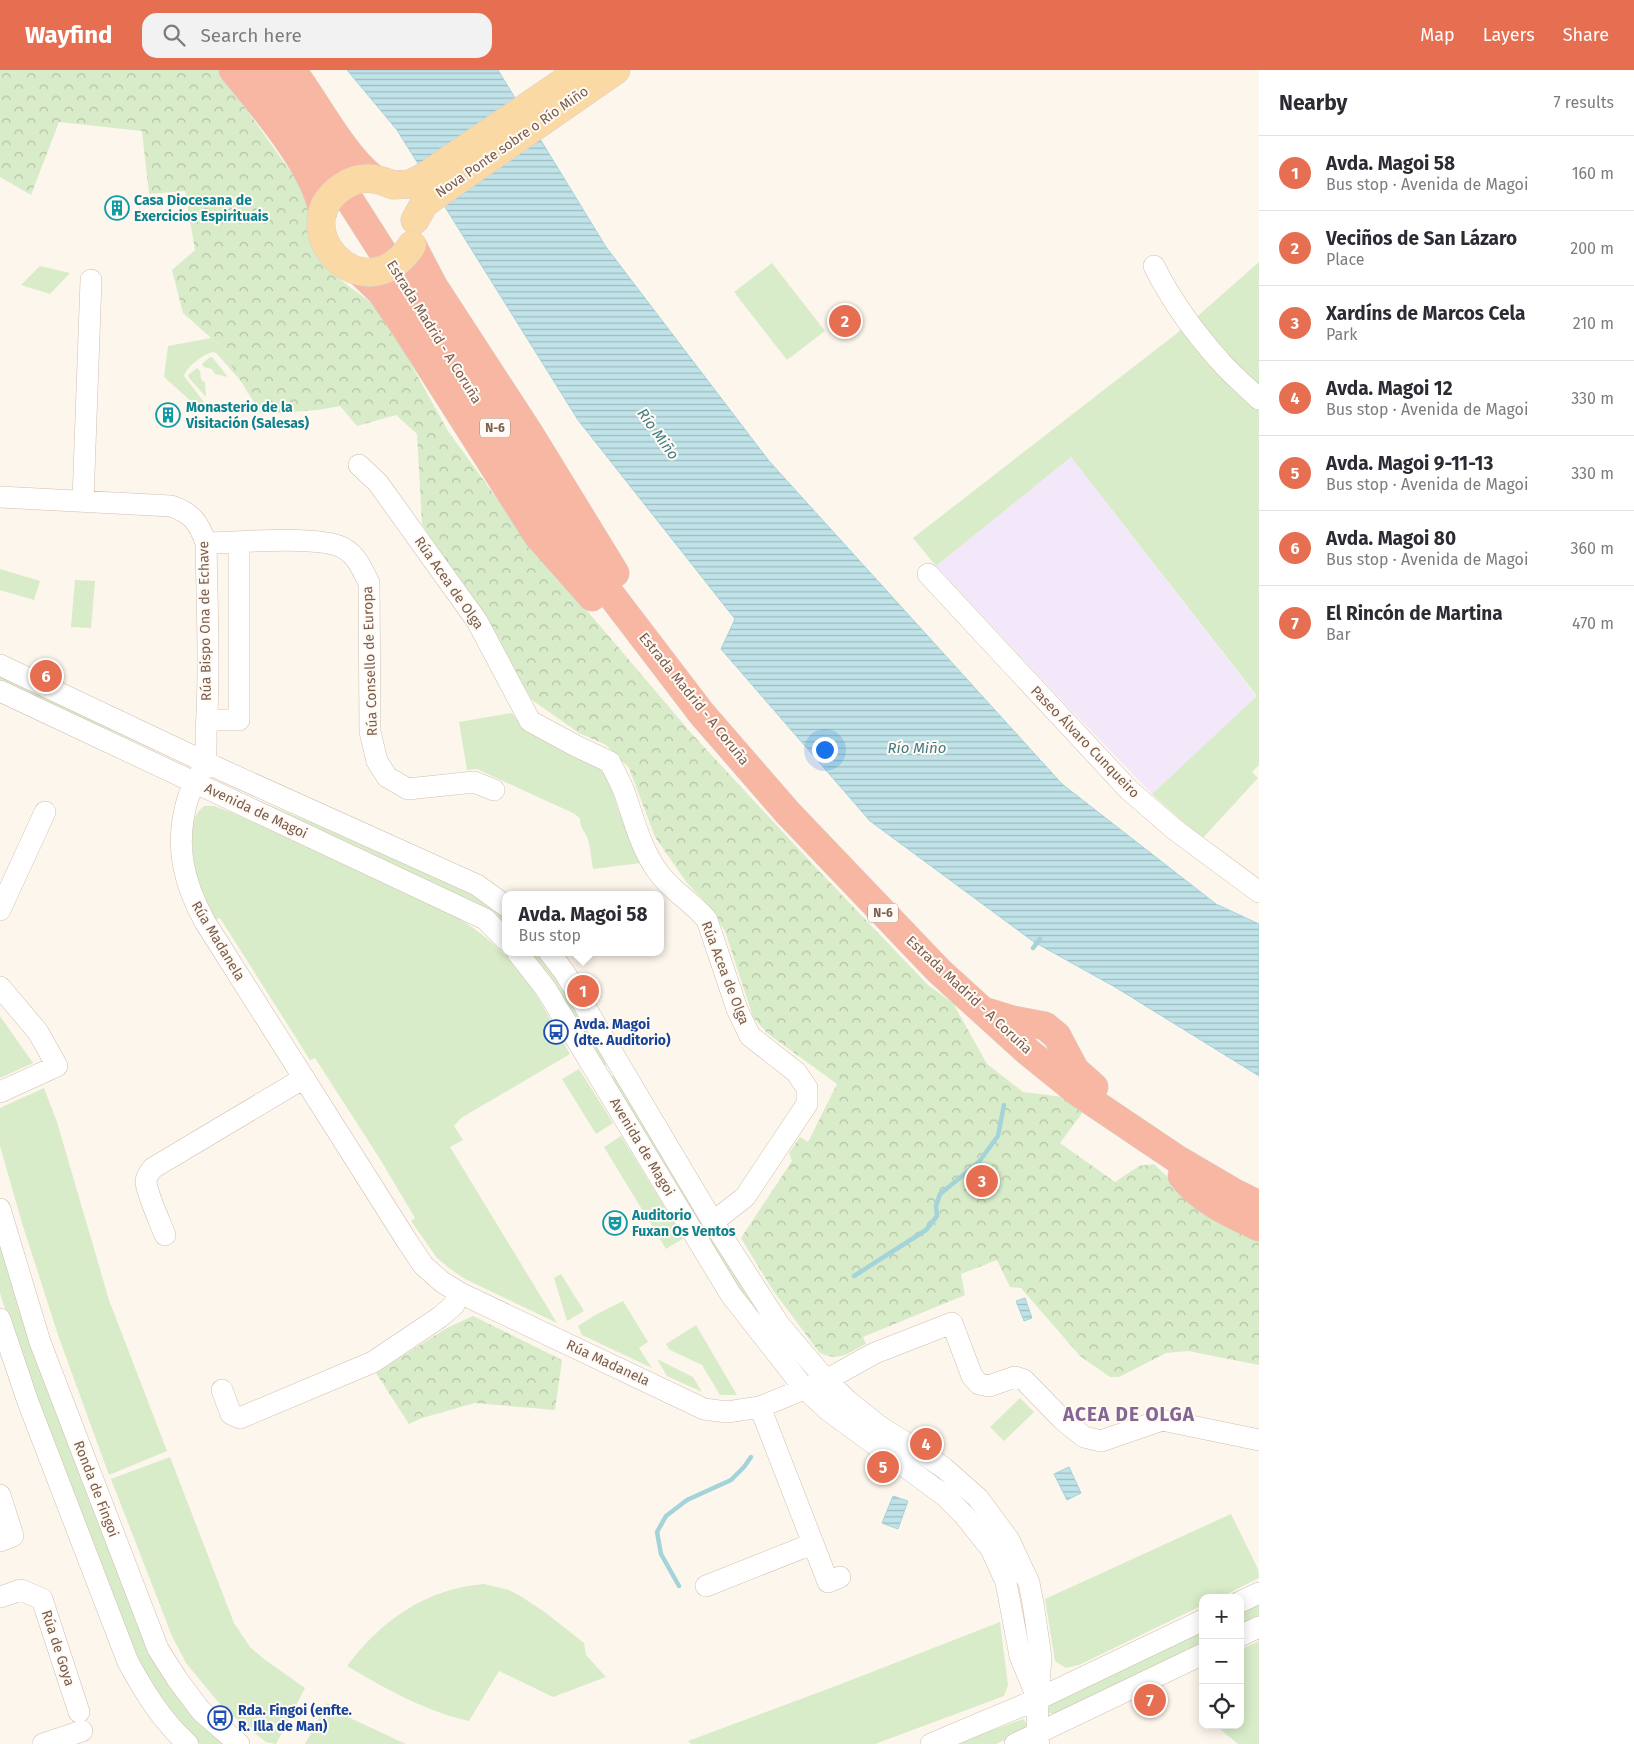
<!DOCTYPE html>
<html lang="en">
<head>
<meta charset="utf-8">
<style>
  :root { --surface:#fff; --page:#f2f2f3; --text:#2b2b33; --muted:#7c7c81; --line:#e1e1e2; --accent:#e76f51 }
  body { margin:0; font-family:"Fira Sans",sans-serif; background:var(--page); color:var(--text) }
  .controls { position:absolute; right:15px; bottom:15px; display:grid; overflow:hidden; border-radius:10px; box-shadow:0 2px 12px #0003 }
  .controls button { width:45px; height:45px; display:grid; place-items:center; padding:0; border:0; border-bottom:1px solid var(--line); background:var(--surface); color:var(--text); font:25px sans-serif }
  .you { position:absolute; left:824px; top:679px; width:18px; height:18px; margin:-12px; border:4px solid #fff; border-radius:50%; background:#1a73e8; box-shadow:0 0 0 8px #1a73e833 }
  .badge { display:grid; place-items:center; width:32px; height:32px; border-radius:50%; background:var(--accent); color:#fff; font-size:16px; font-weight:700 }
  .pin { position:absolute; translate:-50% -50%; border:2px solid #fff; box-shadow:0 1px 5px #0006 }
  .popup { position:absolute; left:502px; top:821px; width:162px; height:65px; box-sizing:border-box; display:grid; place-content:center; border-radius:10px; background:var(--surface); filter:drop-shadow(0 1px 4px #0005); font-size:16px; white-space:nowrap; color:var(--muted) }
  .popup b { font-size:19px; color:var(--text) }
  .popup::after { content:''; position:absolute; left:50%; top:100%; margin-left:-10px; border:10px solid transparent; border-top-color:var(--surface) }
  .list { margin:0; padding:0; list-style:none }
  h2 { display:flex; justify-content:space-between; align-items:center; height:65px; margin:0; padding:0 20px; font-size:21px }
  h2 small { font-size:16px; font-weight:400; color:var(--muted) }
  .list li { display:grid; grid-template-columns:32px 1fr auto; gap:15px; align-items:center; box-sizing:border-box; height:75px; padding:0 20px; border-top:1px solid var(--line) }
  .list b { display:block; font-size:19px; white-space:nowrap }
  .list p { margin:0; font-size:16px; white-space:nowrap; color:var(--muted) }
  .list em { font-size:16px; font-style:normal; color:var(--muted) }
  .icon { flex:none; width:28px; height:28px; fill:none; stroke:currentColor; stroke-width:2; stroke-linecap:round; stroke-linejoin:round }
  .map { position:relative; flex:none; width:1259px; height:1674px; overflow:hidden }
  header { display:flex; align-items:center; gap:30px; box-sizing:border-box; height:70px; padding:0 25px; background:var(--accent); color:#fff }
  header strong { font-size:24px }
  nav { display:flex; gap:28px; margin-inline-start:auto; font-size:18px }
  .search { width:350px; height:45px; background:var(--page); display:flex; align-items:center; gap:12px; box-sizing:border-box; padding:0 18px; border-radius:15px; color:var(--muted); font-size:19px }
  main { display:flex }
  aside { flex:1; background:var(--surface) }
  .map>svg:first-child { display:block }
  .education { fill:#f3e8fa }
  .green { fill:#d8ecc9 }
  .forest { fill:url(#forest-crowns) }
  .water { fill:url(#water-rules); stroke:#a5d3da }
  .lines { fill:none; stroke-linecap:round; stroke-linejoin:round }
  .stream { stroke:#a5d3da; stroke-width:4.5 }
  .minor-casing { stroke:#d1beb0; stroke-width:22 }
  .major-casing { stroke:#dad1cd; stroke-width:29 }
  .highway-casing { stroke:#dad1cd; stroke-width:29 }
  .minor { stroke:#fff; stroke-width:21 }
  .major { stroke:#fbd9a5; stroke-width:28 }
  .highway { stroke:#f7b7a3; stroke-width:28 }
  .major-bridge-casing { stroke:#dad1cd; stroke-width:29; stroke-linecap:butt }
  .major-bridge { stroke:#fbd9a5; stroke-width:28 }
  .labels { text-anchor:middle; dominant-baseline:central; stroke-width:4; stroke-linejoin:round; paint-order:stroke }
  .shield { fill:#fffaf3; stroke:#a28b7f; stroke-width:1 }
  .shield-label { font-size:12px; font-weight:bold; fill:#7a5c4d }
  .street-label { font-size:14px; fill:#7a5c4d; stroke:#fffaf3 }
  .culture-label { font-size:14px; font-weight:bold; fill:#0d838f; stroke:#fffaf3; text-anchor:start }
  .transit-label { font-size:14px; font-weight:bold; fill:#164399; stroke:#fffaf3; text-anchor:start }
  .water-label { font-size:15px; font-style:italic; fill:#437c86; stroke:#fffaf3 }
  .district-label { font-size:19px; font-weight:bold; letter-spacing:1px; fill:#846695; stroke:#fffaf3 }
</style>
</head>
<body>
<header>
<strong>Wayfind</strong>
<div class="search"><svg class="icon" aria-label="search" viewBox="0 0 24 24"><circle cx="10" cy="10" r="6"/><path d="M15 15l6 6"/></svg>Search here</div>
<nav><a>Map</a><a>Layers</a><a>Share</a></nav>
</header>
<main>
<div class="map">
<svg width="1259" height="1674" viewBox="0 0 1259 1674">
  <defs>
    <pattern id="forest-crowns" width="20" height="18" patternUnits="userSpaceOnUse" patternTransform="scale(1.25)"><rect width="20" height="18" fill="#d8ecc9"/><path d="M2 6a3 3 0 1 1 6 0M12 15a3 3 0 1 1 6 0" fill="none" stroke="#b4c2a5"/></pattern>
    <pattern id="water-rules" width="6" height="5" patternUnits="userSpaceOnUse" patternTransform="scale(1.25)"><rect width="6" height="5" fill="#bfe3e8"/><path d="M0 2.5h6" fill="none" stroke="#a0bbbe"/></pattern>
  </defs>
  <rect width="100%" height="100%" fill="#fdf6ec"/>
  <path class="education" d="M1071,387l186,240 -105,97 -99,-103 -117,-125z"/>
  <path class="green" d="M1259,192v132l-67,-73z
    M772,193l53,68 -38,29 -53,-68z
    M40,196l30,7 -20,21 -29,-9z
    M1185,257l74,79v359l-7,7 6,6 -56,61 -50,-45 105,-98 -186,-239 -135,109 -23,-28z
    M211,268l7,6 24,38 -26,-29 -4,-1c-9,3 -25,14 -28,24l23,30 -5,5 -38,-34 4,-31z
    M210,287h2l16,20 -13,-3 -3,-5 -8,-2 -2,-3z
    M197,298l3,3 1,8 4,4 1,14 -17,-19 -1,-3z
    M0,499l40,12 -6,19 -34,-10z
    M75,510l20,1 -4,47 -20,-1z
    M0,605l176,85 -71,-32 -105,-42z
    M512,643l10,13 77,42 9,10 11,34 22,51 -48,6c-2,-10 -2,-22 -6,-32 -4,-9 -7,-9 -7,-19l-7,-5 -96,-44 -10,1 -8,-48z
    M229,718l69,29 64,24 114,54 29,22v14z
    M204,736h10l19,7 214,98c20,12 39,25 55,41 30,28 47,67 68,102l-109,64 -7,8 9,14 -13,7 107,176 -92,-44 -16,-11 -12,-10 -26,-37 4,-3 -35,-59 -65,-101 -5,2 -90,-142 -5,2c-5,-12 -12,-24 -16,-36 -5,-16 -10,-50 -4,-66 2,-5 5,-9 9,-12z
    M526,882h15l69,110 -9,6z
    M0,946l33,47 -33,15z
    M579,999l34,54 -17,11 -34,-55z
    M617,1004l178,283 -64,-79 -123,-198z
    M44,1018l13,34 52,178 58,151 -58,24 -50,-137 -37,-115 -22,-77v-38z
    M621,1066l63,102 -18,11 -62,-102z
    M0,1162l147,407 81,105h-28l-21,-20 -36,-50 -116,-294 -27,-87z
    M561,1204l23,37 -17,10 -13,-43z
    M623,1231l25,41 -9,6 13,20 -70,-33 -4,-9 17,-11z
    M696,1255l41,70h-17l-18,-30 -32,-15 -4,-6z
    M657,1289l36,18 9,15 -35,-16z
    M1020,1328l14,14 -30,29 -14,-14z
    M170,1387l64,166 16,24 14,12 41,29 -29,56 -10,-2 -42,-33 -38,-46 -14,-27 -61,-157z
    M1231,1444l27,55 1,8 -2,2 -38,19h-16v7l-124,60 -13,3 -11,-7 -10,-62z
    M484,1514l25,6 13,7 24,16 38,30 2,12 20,22 -53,20 -54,-26 -30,50c-44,-10 -83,-32 -122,-55 35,-46 78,-77 137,-82z
    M1259,1533v16l-19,10v-17z
    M1000,1552l8,63 -4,11 -129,48h-184l-3,-3 153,-57z
    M1203,1560v16l-145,68 -9,-1 -3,-6 5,-8z
    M1259,1571v103h-21l-23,-19h25v-75z
    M327,1633l23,15 56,26h-101z
    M1023,1649l4,5 1,5 -32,15h-41z"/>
  <path class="forest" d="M0,0h218l88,123 17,69 19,19 39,29 67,121 79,109 165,194 127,137 109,114 25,18 34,61 36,28 41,5 19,15 -23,31 55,39 24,-16 15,-2 24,23 81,49v129l-71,-14 -22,2 -47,24h-9l-30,-21 -59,-68 -11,-1 -13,-27 -36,14 4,21 -102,42 3,7c-18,9 -28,19 -47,8l-47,-63 -31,-51 51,-77 -3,-8 11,-16 8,5 29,-58 -70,-51 -14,-16 -28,-86 -17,-26 -21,-22 -32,-46 -26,-69 -23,-23 -27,-12 -47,-33 -110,-176 -5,-90 -21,-19 -39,11 -17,-20 -22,4 -57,4 -43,-70 -35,-31 -11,-43 23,-20 -10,-59 -36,3 -7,-63 -83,-9 -28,73 -31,-18z
    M473,1246l89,44 -7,50 -80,-7 -53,15 -13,6 -33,-51 69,-44z"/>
  <path class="water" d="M347,0h151l108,177 163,214 293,323 154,120 43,20v152l-144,-89 -81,-45 -164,-121 -149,-172 14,-30 -157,-199 -181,-290z
    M1025,1228l7,20 -8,3 -8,-20z
    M1069,1397l12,26 -14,7 -13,-26z
    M893,1426l15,5 -10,28 -16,-6z"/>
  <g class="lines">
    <path class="stream" d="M1033,878l7,-9
      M854,1206l72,-46 11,-14 -1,-10 4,-12 38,-31 20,-27 6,-31
      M679,1516l-18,-32 -4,-22 9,-16 21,-16 44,-20 13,-13 7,-10"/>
    <g class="minor-casing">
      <path id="minor" d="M1154,196c17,34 40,66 66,95 12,14 26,25 39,38
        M359,395l19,18 99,138 53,100 46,25 34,16c5,11 11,21 15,32 9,26 16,55 33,78 13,19 35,30 49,48l30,89 13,27 46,36 11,16v16l-62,93 -32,25
        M0,427l171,9c21,7 28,17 35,37 1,63 4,127 0,190 0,10 1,22 -2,31 -4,12 -12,22 -16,34 -14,46 -5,84 17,124l202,319 16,24 19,17 18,11 244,116 23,3 33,-5 66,-27 49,-27 77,-30 20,53 7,8 10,2 26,-9 9,3 38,39 22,18 17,4 61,-21 97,20
        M83,431l8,-221
        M206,473c29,0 117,-9 139,6 12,7 18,22 24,34l1,149 7,29 10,16 21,12 66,-7 20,8
        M928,504l201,216 45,39 85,63
        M0,595l222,105 255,115 29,21
        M0,621l485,228 21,21
        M207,650h32v-178
        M0,840l45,-98
        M517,882l29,37 185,306 73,93 25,23 116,85 19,19 27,34 15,33 14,74 16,39
        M549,882l16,21 148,249 65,101 48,57 22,21 31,25 34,21 31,21 34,30 31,42 20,43 4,20 8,54 -3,42 -1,35 2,10
        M0,917l38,45 19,34 -57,26
        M0,1139l40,133 118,307 19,30 24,32 38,33
        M165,1165c-5,-13 -18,-41 -19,-53 0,-6 4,-10 7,-14l151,-90
        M0,1249l28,83 100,260c17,31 34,59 60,82
        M222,1320l9,24 9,4 133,-56 67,-45 14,-12 6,-12
        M760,1337l68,175 12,-5
        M0,1425l13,41 -13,5
        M706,1516l106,-42
        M0,1527l21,-7 21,9 37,113
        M1240,1532l19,-9
        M1240,1566l19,-9
        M43,1674l39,-13
        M931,1674l107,-45 165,-79
        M1015,1674l188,-90"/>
    </g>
    <g class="major-casing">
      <path id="major" d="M393,115l17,-1 14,-7 157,-107
        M415,150l9,-16 12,-9 180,-125"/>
    </g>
    <g class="highway-casing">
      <path id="highway" d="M233,0c30,37 81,95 90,142
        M260,0l40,52 250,393 152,199 86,99 151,158 88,80 52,42 98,66 58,34 24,12
        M292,0c24,32 51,85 81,108
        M412,175l22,42 97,149 84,137
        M360,202l21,20 22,32 135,212 54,61
        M987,942l26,8 32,6 12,10 18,34 19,17
        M1182,1106c19,25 49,38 77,51"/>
    </g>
    <use href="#minor" class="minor"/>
    <use href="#major" class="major"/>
    <use href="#highway" class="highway"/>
    <g class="major-bridge-casing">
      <path id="major-bridge" d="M393,115c-18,-8 -34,-10 -51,2 -60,41 22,130 70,58"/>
    </g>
    <use href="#major-bridge" class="major-bridge"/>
  </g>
  <defs>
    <g id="building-ring" transform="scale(1.25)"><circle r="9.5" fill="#fffaf3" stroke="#0f9aa8" stroke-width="1.5"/><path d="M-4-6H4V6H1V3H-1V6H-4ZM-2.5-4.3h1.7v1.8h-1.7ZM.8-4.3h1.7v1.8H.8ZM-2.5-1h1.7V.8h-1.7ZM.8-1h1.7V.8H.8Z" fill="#0f9aa8"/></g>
    <g id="bus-ring" transform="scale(1.25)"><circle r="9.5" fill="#fffaf3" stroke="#1a4fb4" stroke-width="1.5"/><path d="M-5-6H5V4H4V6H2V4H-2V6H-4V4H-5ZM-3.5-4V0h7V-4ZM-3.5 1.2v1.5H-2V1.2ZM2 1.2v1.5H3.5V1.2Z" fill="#1a4fb4"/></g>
    <g id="theatre-ring" transform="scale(1.25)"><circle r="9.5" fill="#fffaf3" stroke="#0f9aa8" stroke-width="1.5"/><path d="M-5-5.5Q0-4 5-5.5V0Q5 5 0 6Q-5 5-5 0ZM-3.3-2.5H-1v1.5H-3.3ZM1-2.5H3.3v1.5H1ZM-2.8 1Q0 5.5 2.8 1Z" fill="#0f9aa8"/></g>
  </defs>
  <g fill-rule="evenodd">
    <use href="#building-ring" x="117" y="138"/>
    <use href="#building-ring" x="168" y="345"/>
    <use href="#bus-ring" x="556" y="962"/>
    <use href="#theatre-ring" x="615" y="1153"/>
    <use href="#bus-ring" x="220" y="1648"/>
  </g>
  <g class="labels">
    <g class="shield">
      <rect x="480" y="348.5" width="30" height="19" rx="4"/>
      <rect x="868" y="833.5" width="30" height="19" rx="4"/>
    </g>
    <g class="shield-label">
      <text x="495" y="358">N-6</text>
      <text x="883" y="843">N-6</text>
    </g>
    <g class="street-label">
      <text transform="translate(512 72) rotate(-35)">Nova Ponte sobre o Río Miño</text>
      <text transform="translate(434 262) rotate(58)">Estrada Madrid - A Coruña</text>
      <text transform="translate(449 513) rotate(55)">Rúa Acea de Olga</text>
      <text transform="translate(205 551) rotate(-91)">Rúa Bispo Ona de Echave</text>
      <text transform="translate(370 591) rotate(-92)">Rúa Consello de Europa</text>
      <text transform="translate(694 629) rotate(51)">Estrada Madrid - A Coruña</text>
      <text transform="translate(1085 672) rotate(46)">Paseo Álvaro Cunqueiro</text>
      <text transform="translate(256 741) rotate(25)">Avenida de Magoi</text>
      <text transform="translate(218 871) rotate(59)">Rúa Madanela</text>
      <text transform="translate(725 903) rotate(69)">Rúa Acea de Olga</text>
      <text transform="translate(969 925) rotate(43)">Estrada Madrid - A Coruña</text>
      <text transform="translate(642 1077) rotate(59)">Avenida de Magoi</text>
      <text transform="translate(608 1293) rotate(25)">Rúa Madanela</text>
      <text transform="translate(96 1419) rotate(69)">Ronda de Fingoi</text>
      <text transform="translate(58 1578) rotate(72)">Rúa de Goya</text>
    </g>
    <g class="culture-label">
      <text x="134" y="130">Casa Diocesana de<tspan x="134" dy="16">Exercicios Espirituais</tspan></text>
      <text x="186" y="337">Monasterio de la<tspan x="186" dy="16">Visitación (Salesas)</tspan></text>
      <text x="632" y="1145">Auditorio<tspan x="632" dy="16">Fuxan Os Ventos</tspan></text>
    </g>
    <g class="transit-label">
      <text x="574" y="954">Avda. Magoi<tspan x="574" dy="16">(dte. Auditorio)</tspan></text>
      <text x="238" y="1640">Rda. Fingoi (enfte.<tspan x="238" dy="16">R. Illa de Man)</tspan></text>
    </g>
    <g class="water-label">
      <text transform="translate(658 364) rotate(54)">Río Miño</text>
      <text x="917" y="678">Río Miño</text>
    </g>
    <g class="district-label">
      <text x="1129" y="1344">ACEA DE OLGA</text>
    </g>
  </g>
</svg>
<div class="controls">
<button>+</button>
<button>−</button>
<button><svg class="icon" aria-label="locate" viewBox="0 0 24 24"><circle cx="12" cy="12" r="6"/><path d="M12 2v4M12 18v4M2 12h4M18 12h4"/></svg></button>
</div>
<div class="you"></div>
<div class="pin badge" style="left:583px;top:921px">1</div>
<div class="popup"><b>Avda. Magoi 58</b>Bus stop</div>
<div class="pin badge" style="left:845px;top:251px">2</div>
<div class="pin badge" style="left:982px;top:1111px">3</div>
<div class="pin badge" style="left:926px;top:1374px">4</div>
<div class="pin badge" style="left:883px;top:1397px">5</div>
<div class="pin badge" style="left:46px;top:606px">6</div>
<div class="pin badge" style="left:1150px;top:1630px">7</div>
</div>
<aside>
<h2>Nearby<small>7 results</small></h2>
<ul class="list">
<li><span class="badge">1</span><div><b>Avda. Magoi 58</b><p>Bus stop · Avenida de Magoi</p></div><em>160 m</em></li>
<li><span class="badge">2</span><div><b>Veciños de San Lázaro</b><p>Place</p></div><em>200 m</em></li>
<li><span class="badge">3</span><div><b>Xardíns de Marcos Cela</b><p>Park</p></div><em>210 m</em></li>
<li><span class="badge">4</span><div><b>Avda. Magoi 12</b><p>Bus stop · Avenida de Magoi</p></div><em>330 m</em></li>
<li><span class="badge">5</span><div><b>Avda. Magoi 9-11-13</b><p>Bus stop · Avenida de Magoi</p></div><em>330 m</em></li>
<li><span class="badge">6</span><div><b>Avda. Magoi 80</b><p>Bus stop · Avenida de Magoi</p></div><em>360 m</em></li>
<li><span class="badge">7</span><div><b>El Rincón de Martina</b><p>Bar</p></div><em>470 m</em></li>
</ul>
</aside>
</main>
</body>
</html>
